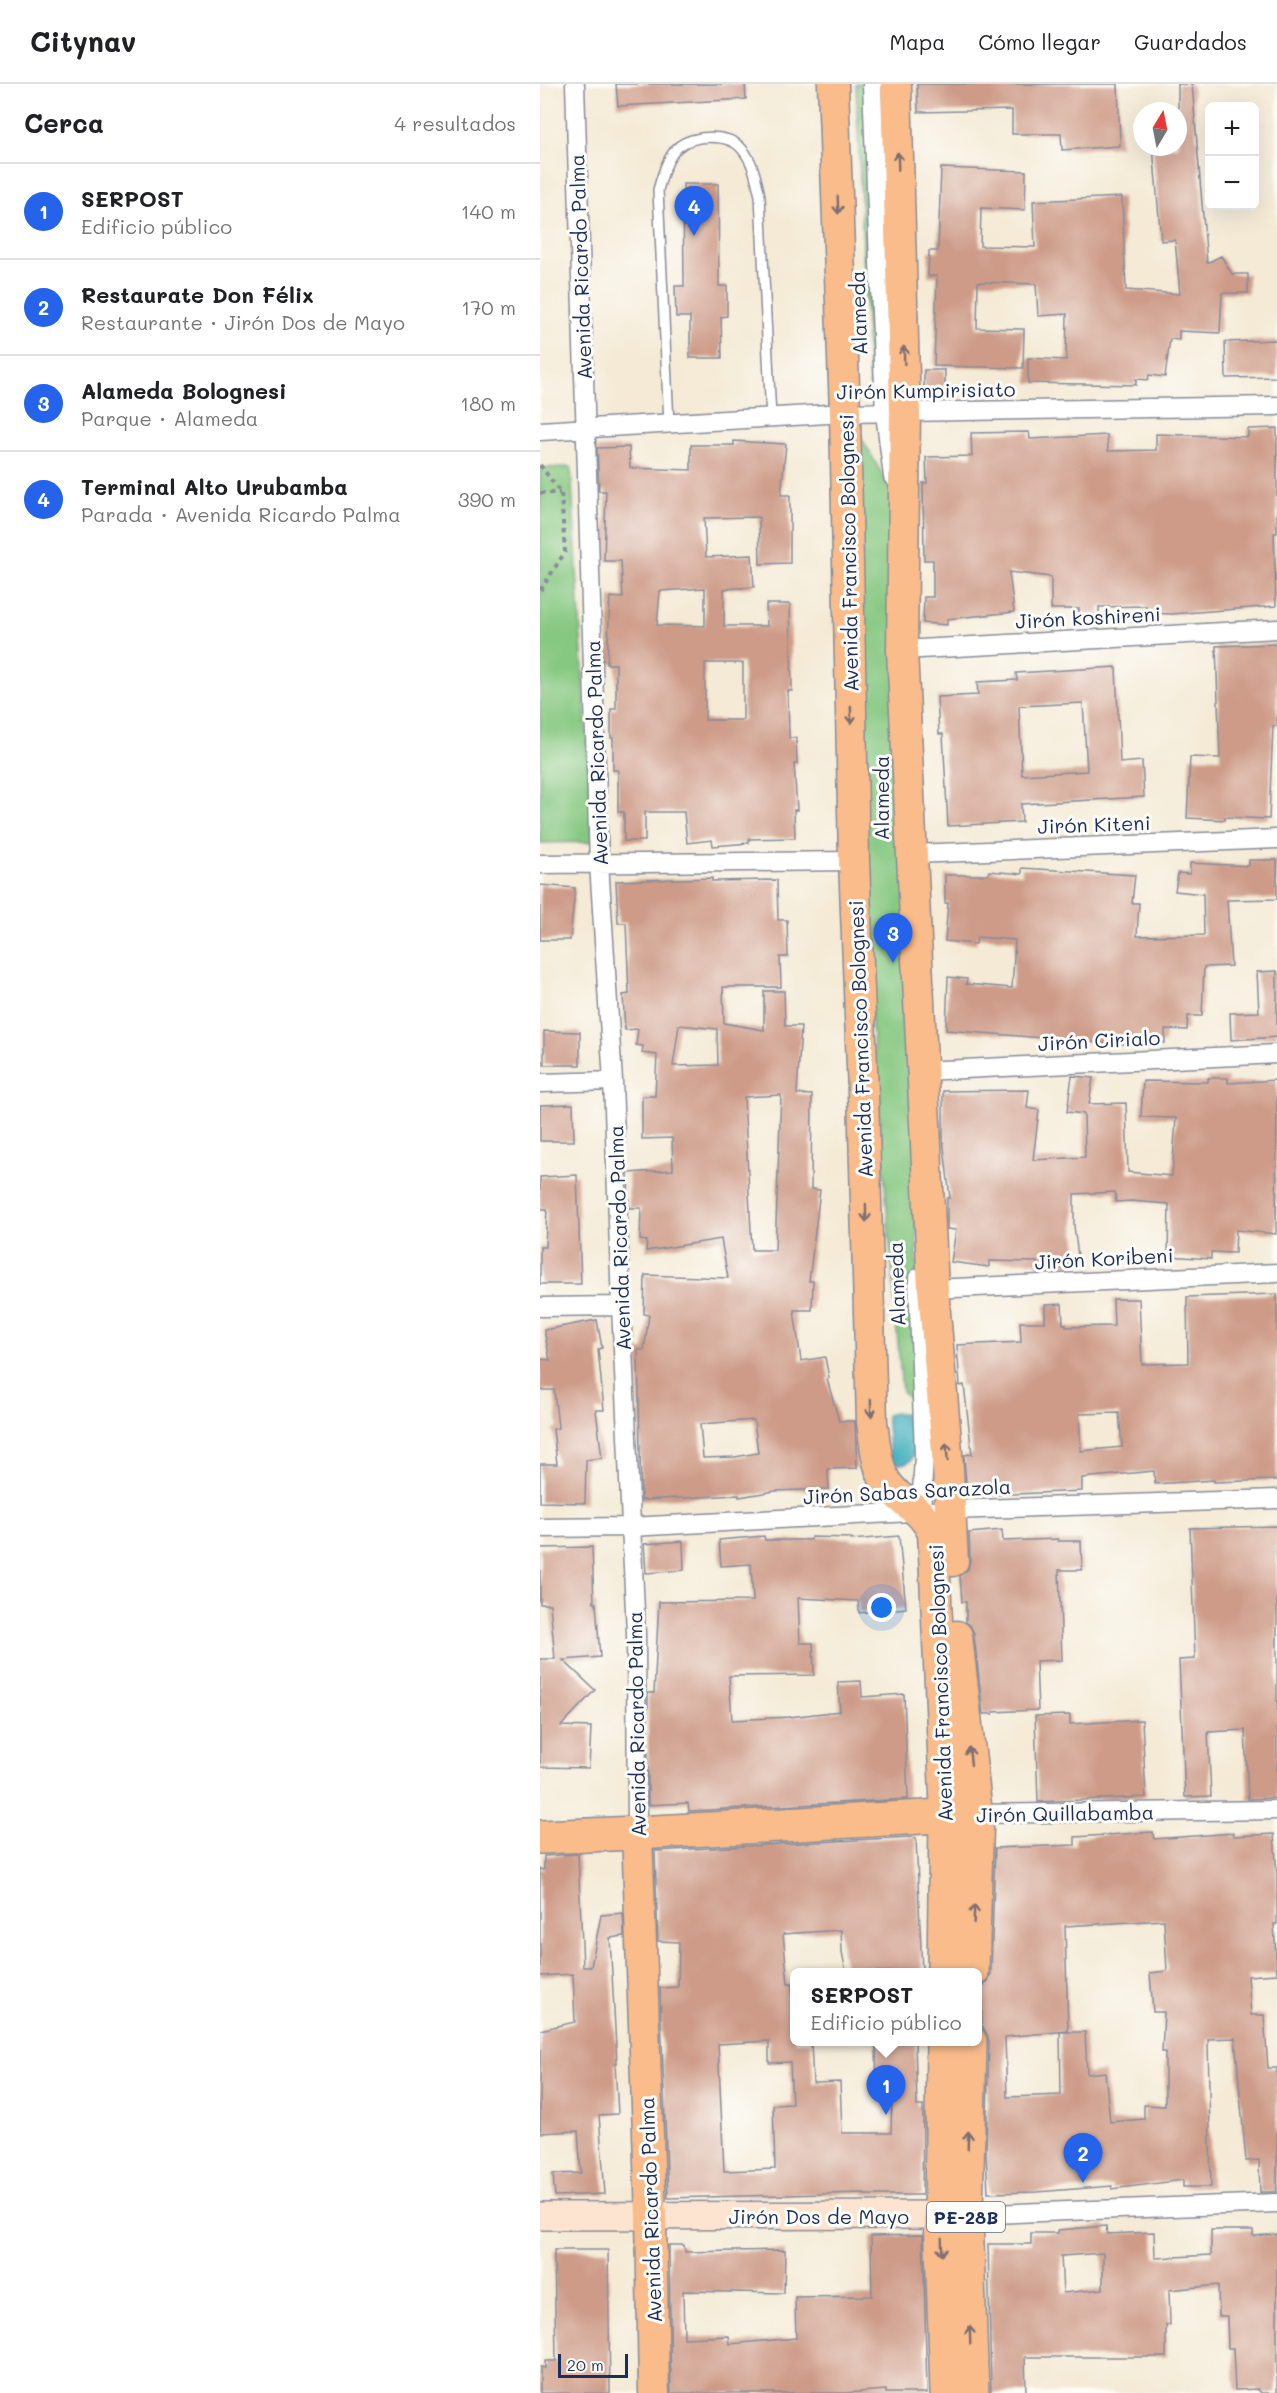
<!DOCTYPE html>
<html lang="es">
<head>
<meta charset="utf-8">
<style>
  :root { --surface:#fff; --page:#f6f6f6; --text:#202124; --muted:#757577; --line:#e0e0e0; --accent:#2563eb }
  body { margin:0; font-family:Mali,sans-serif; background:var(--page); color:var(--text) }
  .controls { position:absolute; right:18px; top:18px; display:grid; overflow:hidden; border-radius:9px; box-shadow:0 6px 24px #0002 }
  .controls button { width:54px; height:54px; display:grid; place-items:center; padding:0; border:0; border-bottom:2px solid var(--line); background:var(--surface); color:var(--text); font:30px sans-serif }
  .compass { position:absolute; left:593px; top:18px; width:54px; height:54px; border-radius:50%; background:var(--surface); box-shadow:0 6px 24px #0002; rotate:10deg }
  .scale { position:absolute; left:18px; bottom:15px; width:70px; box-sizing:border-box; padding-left:6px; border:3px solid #1b2f5e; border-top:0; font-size:16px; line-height:21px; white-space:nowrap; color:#1b2f5e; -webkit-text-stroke:4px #fdfcf7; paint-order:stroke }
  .you { position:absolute; left:342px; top:1524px; width:21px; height:21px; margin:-15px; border:4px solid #fff; border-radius:50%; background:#1a73e8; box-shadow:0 0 0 9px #1a73e833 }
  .badge { display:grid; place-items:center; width:39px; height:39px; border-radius:50%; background:var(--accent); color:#fff; font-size:20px; font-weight:700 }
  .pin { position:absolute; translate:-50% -50px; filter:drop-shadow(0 2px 3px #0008) }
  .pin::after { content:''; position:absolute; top:32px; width:21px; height:18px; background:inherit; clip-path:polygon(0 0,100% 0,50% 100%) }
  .popup { position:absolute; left:250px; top:1884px; width:192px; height:78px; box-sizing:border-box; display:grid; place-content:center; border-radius:9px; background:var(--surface); filter:drop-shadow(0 2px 4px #0005); font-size:20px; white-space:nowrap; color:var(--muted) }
  .popup b { font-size:22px; color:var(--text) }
  .popup::after { content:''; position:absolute; left:50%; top:100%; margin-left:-12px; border:12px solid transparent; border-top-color:var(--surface) }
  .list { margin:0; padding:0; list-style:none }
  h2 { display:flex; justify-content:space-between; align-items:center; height:78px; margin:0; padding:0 24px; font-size:26px }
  h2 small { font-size:20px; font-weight:400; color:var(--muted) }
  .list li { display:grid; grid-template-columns:39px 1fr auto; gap:18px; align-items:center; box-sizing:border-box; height:96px; padding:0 24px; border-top:2px solid var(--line) }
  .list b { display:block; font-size:22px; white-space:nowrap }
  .list p { margin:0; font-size:20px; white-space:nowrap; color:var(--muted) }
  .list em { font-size:20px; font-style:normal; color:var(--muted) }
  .map { position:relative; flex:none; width:737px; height:2309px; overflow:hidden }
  header { display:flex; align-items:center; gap:36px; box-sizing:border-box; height:84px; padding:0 30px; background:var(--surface); border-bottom:2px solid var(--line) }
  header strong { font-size:28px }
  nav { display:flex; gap:33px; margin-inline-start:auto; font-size:21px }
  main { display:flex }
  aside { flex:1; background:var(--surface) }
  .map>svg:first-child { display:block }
  .green { fill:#86c881; stroke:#507c70; stroke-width:1.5 }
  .water { fill:#3faebc; stroke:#2d6e8d; stroke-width:1.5 }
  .building { fill:#ce9b88; fill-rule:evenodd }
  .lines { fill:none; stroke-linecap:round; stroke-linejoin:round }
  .lane-casing { stroke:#888c9a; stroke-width:12 }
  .street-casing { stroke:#888c9a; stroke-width:21 }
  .secondary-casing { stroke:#888c9a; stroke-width:30 }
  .primary-casing { stroke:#888c9a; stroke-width:33 }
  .highway-casing { stroke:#888c9a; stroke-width:36 }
  .path { stroke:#888c9a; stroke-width:4; stroke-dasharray:4.5 4.5; stroke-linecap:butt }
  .lane { stroke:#fff; stroke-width:9 }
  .street { stroke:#fff; stroke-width:18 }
  .secondary { stroke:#fde4d0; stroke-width:27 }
  .primary { stroke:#f9bc8a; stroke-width:30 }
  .highway { stroke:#f9bc8a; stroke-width:33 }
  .oneway { stroke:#7f6e72 }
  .labels { text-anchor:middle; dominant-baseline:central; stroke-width:6; stroke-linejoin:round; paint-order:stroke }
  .shield { fill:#fdfcf7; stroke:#5f6c8c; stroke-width:1.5 }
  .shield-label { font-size:18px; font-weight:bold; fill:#1b2f5e }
  .street-label { font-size:20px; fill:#1b2f5e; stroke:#fdfcf7 }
</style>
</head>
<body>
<header>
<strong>Citynav</strong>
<nav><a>Mapa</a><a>Cómo llegar</a><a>Guardados</a></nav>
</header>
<main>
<aside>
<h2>Cerca<small>4 resultados</small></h2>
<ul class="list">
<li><span class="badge">1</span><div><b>SERPOST</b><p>Edificio público</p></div><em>140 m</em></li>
<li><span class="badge">2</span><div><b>Restaurate Don Félix</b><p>Restaurante · Jirón Dos de Mayo</p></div><em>170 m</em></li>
<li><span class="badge">3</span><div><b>Alameda Bolognesi</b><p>Parque · Alameda</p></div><em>180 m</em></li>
<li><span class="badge">4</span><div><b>Terminal Alto Urubamba</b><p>Parada · Avenida Ricardo Palma</p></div><em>390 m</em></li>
</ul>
</aside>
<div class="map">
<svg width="737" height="2309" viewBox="0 0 737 2309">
  <rect width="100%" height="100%" fill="#fdfcf7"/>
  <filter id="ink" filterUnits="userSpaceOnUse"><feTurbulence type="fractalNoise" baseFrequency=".0167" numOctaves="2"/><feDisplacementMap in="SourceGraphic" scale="12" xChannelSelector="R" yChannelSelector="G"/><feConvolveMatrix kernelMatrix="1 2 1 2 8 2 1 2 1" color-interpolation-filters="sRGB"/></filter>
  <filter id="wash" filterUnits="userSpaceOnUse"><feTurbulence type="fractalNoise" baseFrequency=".008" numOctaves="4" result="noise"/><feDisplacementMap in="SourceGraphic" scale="24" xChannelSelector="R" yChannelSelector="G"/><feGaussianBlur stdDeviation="1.35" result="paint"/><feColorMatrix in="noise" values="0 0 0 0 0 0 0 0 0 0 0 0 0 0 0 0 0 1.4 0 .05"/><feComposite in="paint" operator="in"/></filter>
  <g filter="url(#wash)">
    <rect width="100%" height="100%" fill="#f4ead5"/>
    <path class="green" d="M316,0h36l13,299 -36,2z
      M321,353l34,60 19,357 4,553 -16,-15 -60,-731 -1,-187z
      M31,383l22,375 -53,1v-375z"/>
    <path class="water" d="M354,1329l15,2c6,9 6,14 7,24 0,20 -4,28 -26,24l-4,-48z"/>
    <g id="blocks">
      <path class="building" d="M76,0h129l1,15 -128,7z
        M377,0h201l2,62 -58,4 -1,-16h-49v-24l-94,2z
        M638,0h14l15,179 14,-7 11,18h16v19h-26l-2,40 -41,-2v9l-9,-1 -5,38 -16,-2 -1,5 -12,-1v6l-108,-2v-25l38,2 1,-46 -29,2 -2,-32 -58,-2 -1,46 47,1 -1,39 -89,-2 3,-90h-9l1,-25h9l3,-83 85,3 -1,39 -44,-2 -1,38 55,1 -2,-46 89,-4 4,93 54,4 -5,-54 -14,1 -8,-94h25z
        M143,100h35l1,102h8v30l-6,1 1,41h-32v-41h-14l-1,-31h9z
        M737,256v37l-51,1 -1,-36z
        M384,286h21v21l-21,-1z
        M737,344v105h-3l2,73 -104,8 -27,-1 1,-7 -47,1v8h-20v-6h-28v-32l-42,-5 5,40 -67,7v6l-24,-2 1,-26h9v-37h-9l-1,-77h4l-1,-26 46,-1 -1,-23 58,-1 1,7 77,-4 1,16 48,-1v-16l92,3v-8z
        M194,357l52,3 -5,51h9v68l-30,1 -1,-47 -55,1 2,39 46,-2 2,32 -30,2v37h43l-1,-22h24l2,87h-4l1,47h7l1,26h-3l3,46h-3l1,28 -46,1v4l-36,3 -1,-6 -25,3 -3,-31h-39v29h-21v-29h-6v-42h-5v-32h-2v-29h5v-45h-9l3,-67 13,1 -2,-37h-17l2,-70h-7l-2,-43 32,-1 1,21 61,2v-25h43zM165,504v38l-48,-1 3,-34zM165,579h38v57h-38z
        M737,560v82h-4l-4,93 -44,-2v3l-38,-2 3,-61 30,1 -4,-112z
        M576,583l4,96 22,-2 2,36 -123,7 1,18 -74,4 -5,-92h-4l-2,-37 41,-2 -1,-13 40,-2 -1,-7zM543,619l4,68 -65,4 -3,-69z
        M709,776h28v39l-50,1 4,66 -27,1 -2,49h-14l-1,14 -22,-1v14l-35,-2v3l-28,-1 -156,-13 2,-53 19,2 -1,5 46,4 3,-48 -38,-3 -1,7 -31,-3 3,-38h-3v-28h43l1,-4 33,3v-6l113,7 -3,28h7l-2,33 67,-1 -1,-41 -28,-3 3,-18 12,1v-11l59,3z
        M172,794v3l65,-1 1,40h9l1,37h-8l1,30h-58l1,36 40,7v-39h20l1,35h16l-4,68 15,1 -1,94 9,1 -11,91h4l-1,29h-18l7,51 24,-4 4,21 -2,1 12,42h16l2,47 -29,1 1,20 -54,2 -36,6v-2l-98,5 -3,-150h6l5,-35 -5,-1 1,-39 83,3 -7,-39 -75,12 1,-10 -7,-1 1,-32h-12l-1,-35 45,-3 -1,-32 -30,1v-43h13l2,-41 -15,-2 1,-7 -7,-1 2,-16 -13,1 -2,-35 6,-1 -3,-71h-8l-2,-42zM139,941l38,4 1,36 -45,1zM241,1011l-6,155h-23l-8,-153zM214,1336l4,33 -23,4 -32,1 -3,-34z
        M0,801l35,3 -5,52h-30z
        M737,887v66l-46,3 -1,-27 29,-1 -2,-40z
        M4,947l36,1v33h-36z
        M532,992l21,2 -4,26 37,-1 2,69 44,4 4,-58 -35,-1 2,-36 65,1v-4h20v5l49,-3 -1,154 -40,-4 -1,23 -24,-1v7l-43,-3 1,-52 -38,-3 -15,1 -1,-10 -41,2v32l5,37 -41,5 -1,-6 -48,-1v6l-38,-5 5,-32 -9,-1v-31h3l-7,-59v-48l86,-1 -2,18 12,2 -6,50 52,-3 -1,-43 -17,-2z
        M33,1020l1,37h-34v-36z
        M37,1091l4,109h-41v-37h5l2,-38h-7v-32z
        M737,1210v186l-63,2v-2l-59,4 -1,-13 -72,7v13l-115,5 -3,-41 8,-1 -8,-69 -4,1 -3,-41 64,-3 -1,-20h25v-17l17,-1 1,20h3v3l48,-1 -1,-27h26l3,65 46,-1 -1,-66zM579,1329l3,34 -41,4 -2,-37z
        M57,1236l5,28 -4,1 6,61h-8l6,48 -16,2 -1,43 -45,-1v-38h17l-4,-35 5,-1 -4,-38h-14v-31l10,1 -6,-30z
        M737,1442v272l-29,1 -3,-69 -37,2 3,64 -26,1 -6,-137 16,-1 -5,-131z
        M462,1446l1,11 55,-2v2h23l1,29h-23l3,90 -26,1 2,49 -45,2v2h-10l-9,-80 -3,-8 -5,-4v-20h-4l-2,-26 8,-7 2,-8 -1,-28z
        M224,1452l1,4h46v-3l40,1v2l48,-4 7,72 -47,5 -1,-12 -60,-3 2,45h13l1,32 -85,1 3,44 57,-3 51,-6 -2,-29 23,-1 1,16 42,-3 4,105 -219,12 -1,-8 -40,2v-112h6l5,-91 94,-1 -2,-37 -30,2 -2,-26z
        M143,1457l1,29 -38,3 -2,-29z
        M52,1463l2,56h2l4,54 -37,3 32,30 -34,36 30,1 -2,41 -49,-1v-108h15l-5,-55h-10v-56z
        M530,1631v9l72,-4 4,77 -108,5 -3,-86z
        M613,1748l1,7 79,-6v3l41,-2 3,42v48h-3l3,50 -29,2 3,39h13l4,53h9v124h-17l-1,-32 -13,1 -11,-123 -27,1 3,148h-28v-7l-71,9v-3l-75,6 -49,1 -2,-39 3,-112 -2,-8 -7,-11h2l-1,-35 7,-7 3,-8 4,-125 80,-3v-8zM624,1836l3,51 -17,2 3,39h11l-2,40h3v54l-21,-1v14l-34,3 -5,-50 -18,2 -2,-42h-25l1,63 -54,2 -2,-60 63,-6 -3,-105z
        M370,1753l6,1 6,134h-76l-4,-20 -1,-22 -58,4 5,50h4l3,58h16l2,41 27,-1 2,51h49l1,-36h-15l-1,-55h39l2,64h6l-1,89h-58v-2l-196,5 -8,-210 18,-1 1,-45 -21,-1 -3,-90zM229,1957v22l21,-1 2,42 -19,1 2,64 -51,2 -6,-127z
        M38,1770l5,113h8l10,-52 22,-2 1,23 -14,2 7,126h-2l3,50 -19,1 6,79 -50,2 -2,-22 28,-1 -3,-42 -38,2v-103l35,-8 -2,-48 -33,2v-107l4,1v-14z
        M566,2142l1,8 47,-2 1,26 56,-3v-25h42v6l24,-2v159h-16l-3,-4 -23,1 -2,-42h-5l-1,-32h-8l-1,-31 -49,5 1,35h-4v32h-141l1,36h-35l-3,-149h43v-11h27v-3zM563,2169v36l-40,4 -2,-37z
        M383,2151l4,158h-41v-3l-42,3h-173l-2,-148h15l1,7 100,-2 -1,43 -101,-2 1,47 45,-2 1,8 66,-6 -1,-41 77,-1 -1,-60z
        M14,2166h54l2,143h-70v-26l5,1v-7h11z"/>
    </g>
  </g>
  <g filter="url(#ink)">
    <use href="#blocks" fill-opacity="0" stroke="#888c9a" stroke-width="1.5"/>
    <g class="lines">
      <g class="lane-casing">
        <path id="lane" d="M129,340l-11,-234c4,-14 9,-32 19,-42 15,-14 52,-15 65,1 12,14 14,30 18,47l11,222"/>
      </g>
      <g class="street-casing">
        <path id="street" d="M35,0l24,779 14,218 8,225 15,327 1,200
          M332,0l13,329 8,64
          M0,347l305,-18 432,-7
          M362,566l375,-21
          M374,770l363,-15
          M0,780l314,-3
          M383,987l354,-17
          M0,999l73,-2
          M378,1194l6,177 -3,57
          M393,1205l344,-16
          M0,1223l81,-1
          M0,1444l90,-1 320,-17 327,-11
          M437,1730l300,-4
          M426,2131l311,-12"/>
      </g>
      <g class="secondary-casing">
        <path id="secondary" d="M0,2132l422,-1"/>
      </g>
      <g class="primary-casing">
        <path id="primary" d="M293,0l12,329 9,448 9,232 9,329c3,20 4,48 17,64 16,20 32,21 44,47l13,283
          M356,0l9,328 -3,238 31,639 14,163 6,109
          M417,1552l20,178
          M97,1749l14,384 3,176"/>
      </g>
      <g class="highway-casing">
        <path id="highway" d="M0,1753l97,-4 340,-19 -5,158
          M404,1888l2,-156
          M403,1958l-2,173 6,178
          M430,1958l-4,173 6,178"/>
      </g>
      <path class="path" d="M0,381l21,28 4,59 -25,39
        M0,409h20"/>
      <use href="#lane" class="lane"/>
      <use href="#street" class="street"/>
      <use href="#secondary" class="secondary"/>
      <use href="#primary" class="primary"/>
      <use href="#highway" class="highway"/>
    </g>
    <defs><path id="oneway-shaft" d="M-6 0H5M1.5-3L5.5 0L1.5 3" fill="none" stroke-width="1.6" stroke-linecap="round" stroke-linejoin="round" transform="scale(1.5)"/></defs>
    <g class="oneway">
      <use href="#oneway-shaft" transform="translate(358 77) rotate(-92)"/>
      <use href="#oneway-shaft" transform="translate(298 121) rotate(88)"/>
      <use href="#oneway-shaft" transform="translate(364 271) rotate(-92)"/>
      <use href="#oneway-shaft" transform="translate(311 631) rotate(89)"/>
      <use href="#oneway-shaft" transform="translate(326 1129) rotate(89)"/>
      <use href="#oneway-shaft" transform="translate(331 1324) rotate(89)"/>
      <use href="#oneway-shaft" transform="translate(407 1368) rotate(-94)"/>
      <use href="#oneway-shaft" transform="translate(430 1672) rotate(-96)"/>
      <use href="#oneway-shaft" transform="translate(434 1830) rotate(-88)"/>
      <use href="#oneway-shaft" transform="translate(428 2056) rotate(-88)"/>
      <use href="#oneway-shaft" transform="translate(402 2163) rotate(88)"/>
      <use href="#oneway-shaft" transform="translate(430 2251) rotate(-92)"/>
    </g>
  </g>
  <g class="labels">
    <rect class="shield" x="387" y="2118" width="78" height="30" rx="4.5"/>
    <g class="shield-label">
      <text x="426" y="2133">PE-28B</text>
    </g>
    <g class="street-label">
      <text transform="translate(40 183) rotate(-92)">Avenida Ricardo Palma</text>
      <text transform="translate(318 229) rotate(-92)">Alameda</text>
      <text transform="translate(386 306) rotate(-1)">Jirón Kumpirisiato</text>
      <text transform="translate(308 469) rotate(-91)">Avenida Francisco Bolognesi</text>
      <text transform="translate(548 533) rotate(-3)">Jirón koshireni</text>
      <text transform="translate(56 669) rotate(-92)">Avenida Ricardo Palma</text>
      <text transform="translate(341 714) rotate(-90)">Alameda</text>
      <text transform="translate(554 740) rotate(-2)">Jirón Kiteni</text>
      <text transform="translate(320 955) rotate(-92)">Avenida Francisco Bolognesi</text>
      <text transform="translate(559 956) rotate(-3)">Jirón Cirialo</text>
      <text transform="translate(79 1154) rotate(-92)">Avenida Ricardo Palma</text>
      <text transform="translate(564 1174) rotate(-3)">Jirón Koribeni</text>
      <text transform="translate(356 1200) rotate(-92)">Alameda</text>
      <text transform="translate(367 1407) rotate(-3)">Jirón Sabas Sarazola</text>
      <text transform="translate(400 1599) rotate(-92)">Avenida Francisco Bolognesi</text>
      <text transform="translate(96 1640) rotate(-91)">Avenida Ricardo Palma</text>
      <text transform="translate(525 1729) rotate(-1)">Jirón Quillabamba</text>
      <text transform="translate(110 2126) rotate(-92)">Avenida Ricardo Palma</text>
      <text x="279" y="2132">Jirón Dos de Mayo</text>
    </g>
  </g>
</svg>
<div class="controls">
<button>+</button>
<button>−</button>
</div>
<svg class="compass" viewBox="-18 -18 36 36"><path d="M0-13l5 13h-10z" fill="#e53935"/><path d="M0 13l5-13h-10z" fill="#757577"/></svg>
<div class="scale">20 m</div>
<div class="you"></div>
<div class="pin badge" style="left:346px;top:2031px">1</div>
<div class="popup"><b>SERPOST</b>Edificio público</div>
<div class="pin badge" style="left:543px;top:2099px">2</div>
<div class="pin badge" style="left:353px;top:879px">3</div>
<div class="pin badge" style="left:154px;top:152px">4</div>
</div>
</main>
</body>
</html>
